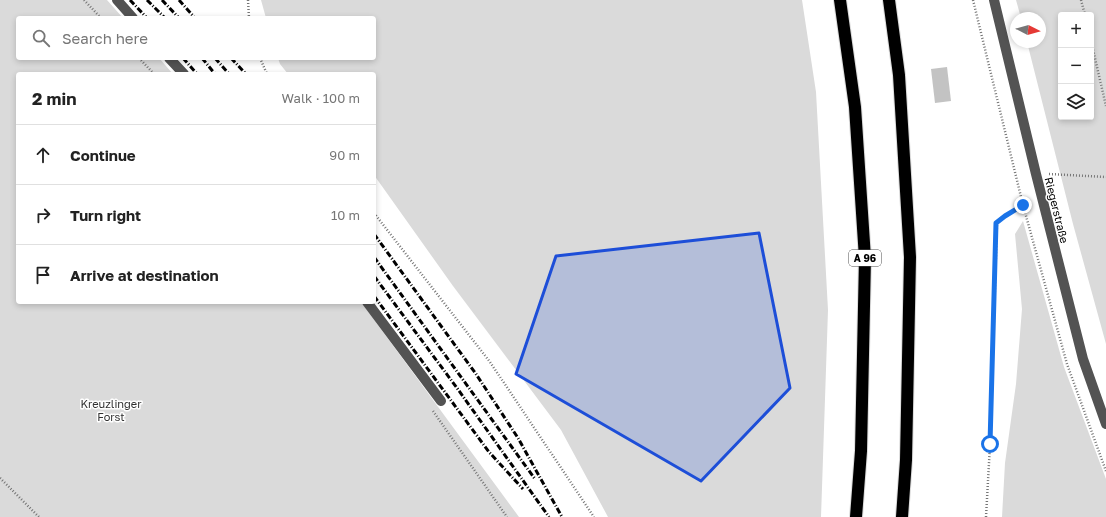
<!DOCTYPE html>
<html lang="en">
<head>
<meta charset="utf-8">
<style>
  :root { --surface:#fff; --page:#f2f2f2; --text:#222; --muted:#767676; --line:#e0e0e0 }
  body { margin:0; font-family:"Golos Text",sans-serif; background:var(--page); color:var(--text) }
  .controls { position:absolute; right:12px; top:12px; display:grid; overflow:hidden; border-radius:4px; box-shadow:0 2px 6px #0003 }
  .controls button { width:36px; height:36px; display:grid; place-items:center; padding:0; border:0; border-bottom:1px solid var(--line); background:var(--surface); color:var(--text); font:20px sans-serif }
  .compass { position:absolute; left:1010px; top:12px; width:36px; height:36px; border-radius:50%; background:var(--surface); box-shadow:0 2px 6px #0003; rotate:96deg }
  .stop { position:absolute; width:12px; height:12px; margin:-9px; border:3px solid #1a73e8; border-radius:50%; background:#fff }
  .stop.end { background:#1a73e8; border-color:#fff; box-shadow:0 1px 4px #0008 }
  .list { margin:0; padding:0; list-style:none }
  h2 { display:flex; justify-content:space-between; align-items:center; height:52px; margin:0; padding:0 16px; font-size:17px }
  h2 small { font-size:13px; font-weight:400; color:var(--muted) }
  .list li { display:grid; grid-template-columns:26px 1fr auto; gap:12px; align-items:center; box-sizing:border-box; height:60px; padding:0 16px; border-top:1px solid var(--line) }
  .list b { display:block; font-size:15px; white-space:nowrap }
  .list em { font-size:13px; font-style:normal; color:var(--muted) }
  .icon { flex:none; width:22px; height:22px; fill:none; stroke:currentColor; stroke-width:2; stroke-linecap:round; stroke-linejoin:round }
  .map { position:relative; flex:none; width:1106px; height:517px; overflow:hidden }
  .search { position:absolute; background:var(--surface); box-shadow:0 2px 6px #0003; left:16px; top:16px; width:360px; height:44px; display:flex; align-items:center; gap:10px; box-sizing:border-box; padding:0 14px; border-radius:4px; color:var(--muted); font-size:15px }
  .panel { position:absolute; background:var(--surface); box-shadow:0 2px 6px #0003; left:16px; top:72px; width:360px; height:232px; border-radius:4px }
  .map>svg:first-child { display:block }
  .green { fill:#dadada; fill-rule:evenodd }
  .building { fill:#c3c3c3 }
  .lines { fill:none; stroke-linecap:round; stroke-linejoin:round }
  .highway-casing { stroke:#dbdbdb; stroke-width:14 }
  .path { stroke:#757575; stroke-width:2.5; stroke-dasharray:1 2; stroke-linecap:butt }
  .minor { stroke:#535353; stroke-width:10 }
  .highway { stroke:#000; stroke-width:12 }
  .rail { stroke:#000; stroke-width:3; stroke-dasharray:6 2 1 2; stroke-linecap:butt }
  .route { stroke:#1a73e8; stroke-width:5 }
  .marked { fill:#1d4ed8; fill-opacity:0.2; stroke:#1d4ed8; stroke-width:3; stroke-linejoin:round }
  .labels { text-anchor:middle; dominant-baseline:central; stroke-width:3; stroke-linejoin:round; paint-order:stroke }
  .shield { fill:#fff; stroke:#4c4c4c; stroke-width:1 }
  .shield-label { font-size:10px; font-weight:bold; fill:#000 }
  .street-label { font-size:11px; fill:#000; stroke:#fff }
  .park-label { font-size:11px; fill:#313131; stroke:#fff }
</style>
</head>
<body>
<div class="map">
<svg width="1106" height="517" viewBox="0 0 1106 517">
  <rect width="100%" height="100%" fill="#fff"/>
  <path class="green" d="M0,0h107l16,18h-105v40h141l14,16h-155v228h343l158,215h-519z
    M261,0h541l14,92 12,218 -7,207h-213l-47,-87 -108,-144 -79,-111v-101h-86l-8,-10 -2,-6h96v-40h-108z
    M1016,0h90v344l-33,-120 -46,-182h13v-24h-19zM1061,15h30v102h-30z
    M1023,221l41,146 42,112v38h-104l3,-54 11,-79 6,-75 -7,-75z"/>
  <path class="building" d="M947,67l4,34 -16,2 -4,-34z"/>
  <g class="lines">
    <g class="highway-casing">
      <path id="highway" d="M840,0l15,107 10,151 -4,193 -5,66
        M889,0l10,75 11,182 -4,203 -4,57"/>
    </g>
    <path class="path" d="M84,0l17,18
      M248,0l1,18
      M973,0l50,205 44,159 39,107
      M1081,0l4,15
      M1091,41l15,65
      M139,58l15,16
      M260,58l7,16
      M1049,174l57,3
      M374,213l116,149 104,155
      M433,411l74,106
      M0,478l39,39
      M986,517l4,-72 7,-222 8,-8 18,-10"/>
    <path class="minor" d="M117,0l16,18
      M994,0l42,174 47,185 23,65
      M169,58l15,16
      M367,302l74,99"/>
    <use href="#highway" class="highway"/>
    <path class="rail" d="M130,0l17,18
      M147,0l18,18
      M162,0l17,18
      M179,0l16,18
      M183,58l14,16
      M202,58l13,16
      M215,58l14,16
      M231,58l15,16
      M374,234l102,140 42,64 44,79
      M374,257l161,222
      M374,276l83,112 92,129
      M374,296l115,156 34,37"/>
  </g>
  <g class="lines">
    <path class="route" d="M990,444l6,-221 9,-7 18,-11"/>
  </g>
  <path class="marked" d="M759,233l31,155 -89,93 -185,-107 40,-118z"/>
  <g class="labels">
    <rect class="shield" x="849" y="250" width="32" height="16" rx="3"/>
    <g class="shield-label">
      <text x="865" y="258">A 96</text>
    </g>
    <g class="street-label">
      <text transform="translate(1057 210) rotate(76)">Riegerstraße</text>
    </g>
    <g class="park-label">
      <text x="111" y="403">Kreuzlinger<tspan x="111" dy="13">Forst</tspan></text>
    </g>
  </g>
</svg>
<div class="controls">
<button>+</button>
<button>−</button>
<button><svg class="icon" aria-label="layers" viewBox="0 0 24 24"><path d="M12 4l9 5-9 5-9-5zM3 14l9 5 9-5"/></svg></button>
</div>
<svg class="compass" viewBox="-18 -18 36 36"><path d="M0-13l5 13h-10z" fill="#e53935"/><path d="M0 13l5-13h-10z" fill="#767676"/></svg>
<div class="stop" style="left:990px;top:444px"></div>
<div class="stop end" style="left:1023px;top:205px"></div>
<div class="search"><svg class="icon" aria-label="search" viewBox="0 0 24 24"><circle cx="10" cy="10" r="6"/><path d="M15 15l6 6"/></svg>Search here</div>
<section class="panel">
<h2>2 min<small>Walk · 100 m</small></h2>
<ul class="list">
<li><svg class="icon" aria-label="ahead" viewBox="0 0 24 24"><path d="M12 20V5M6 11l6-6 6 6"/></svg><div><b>Continue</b></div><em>90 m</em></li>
<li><svg class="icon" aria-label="right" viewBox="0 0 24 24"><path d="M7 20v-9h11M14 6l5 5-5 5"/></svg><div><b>Turn right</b></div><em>10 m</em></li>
<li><svg class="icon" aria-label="arrive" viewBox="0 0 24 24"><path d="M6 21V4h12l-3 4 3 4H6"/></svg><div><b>Arrive at destination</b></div></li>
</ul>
</section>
</div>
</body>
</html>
